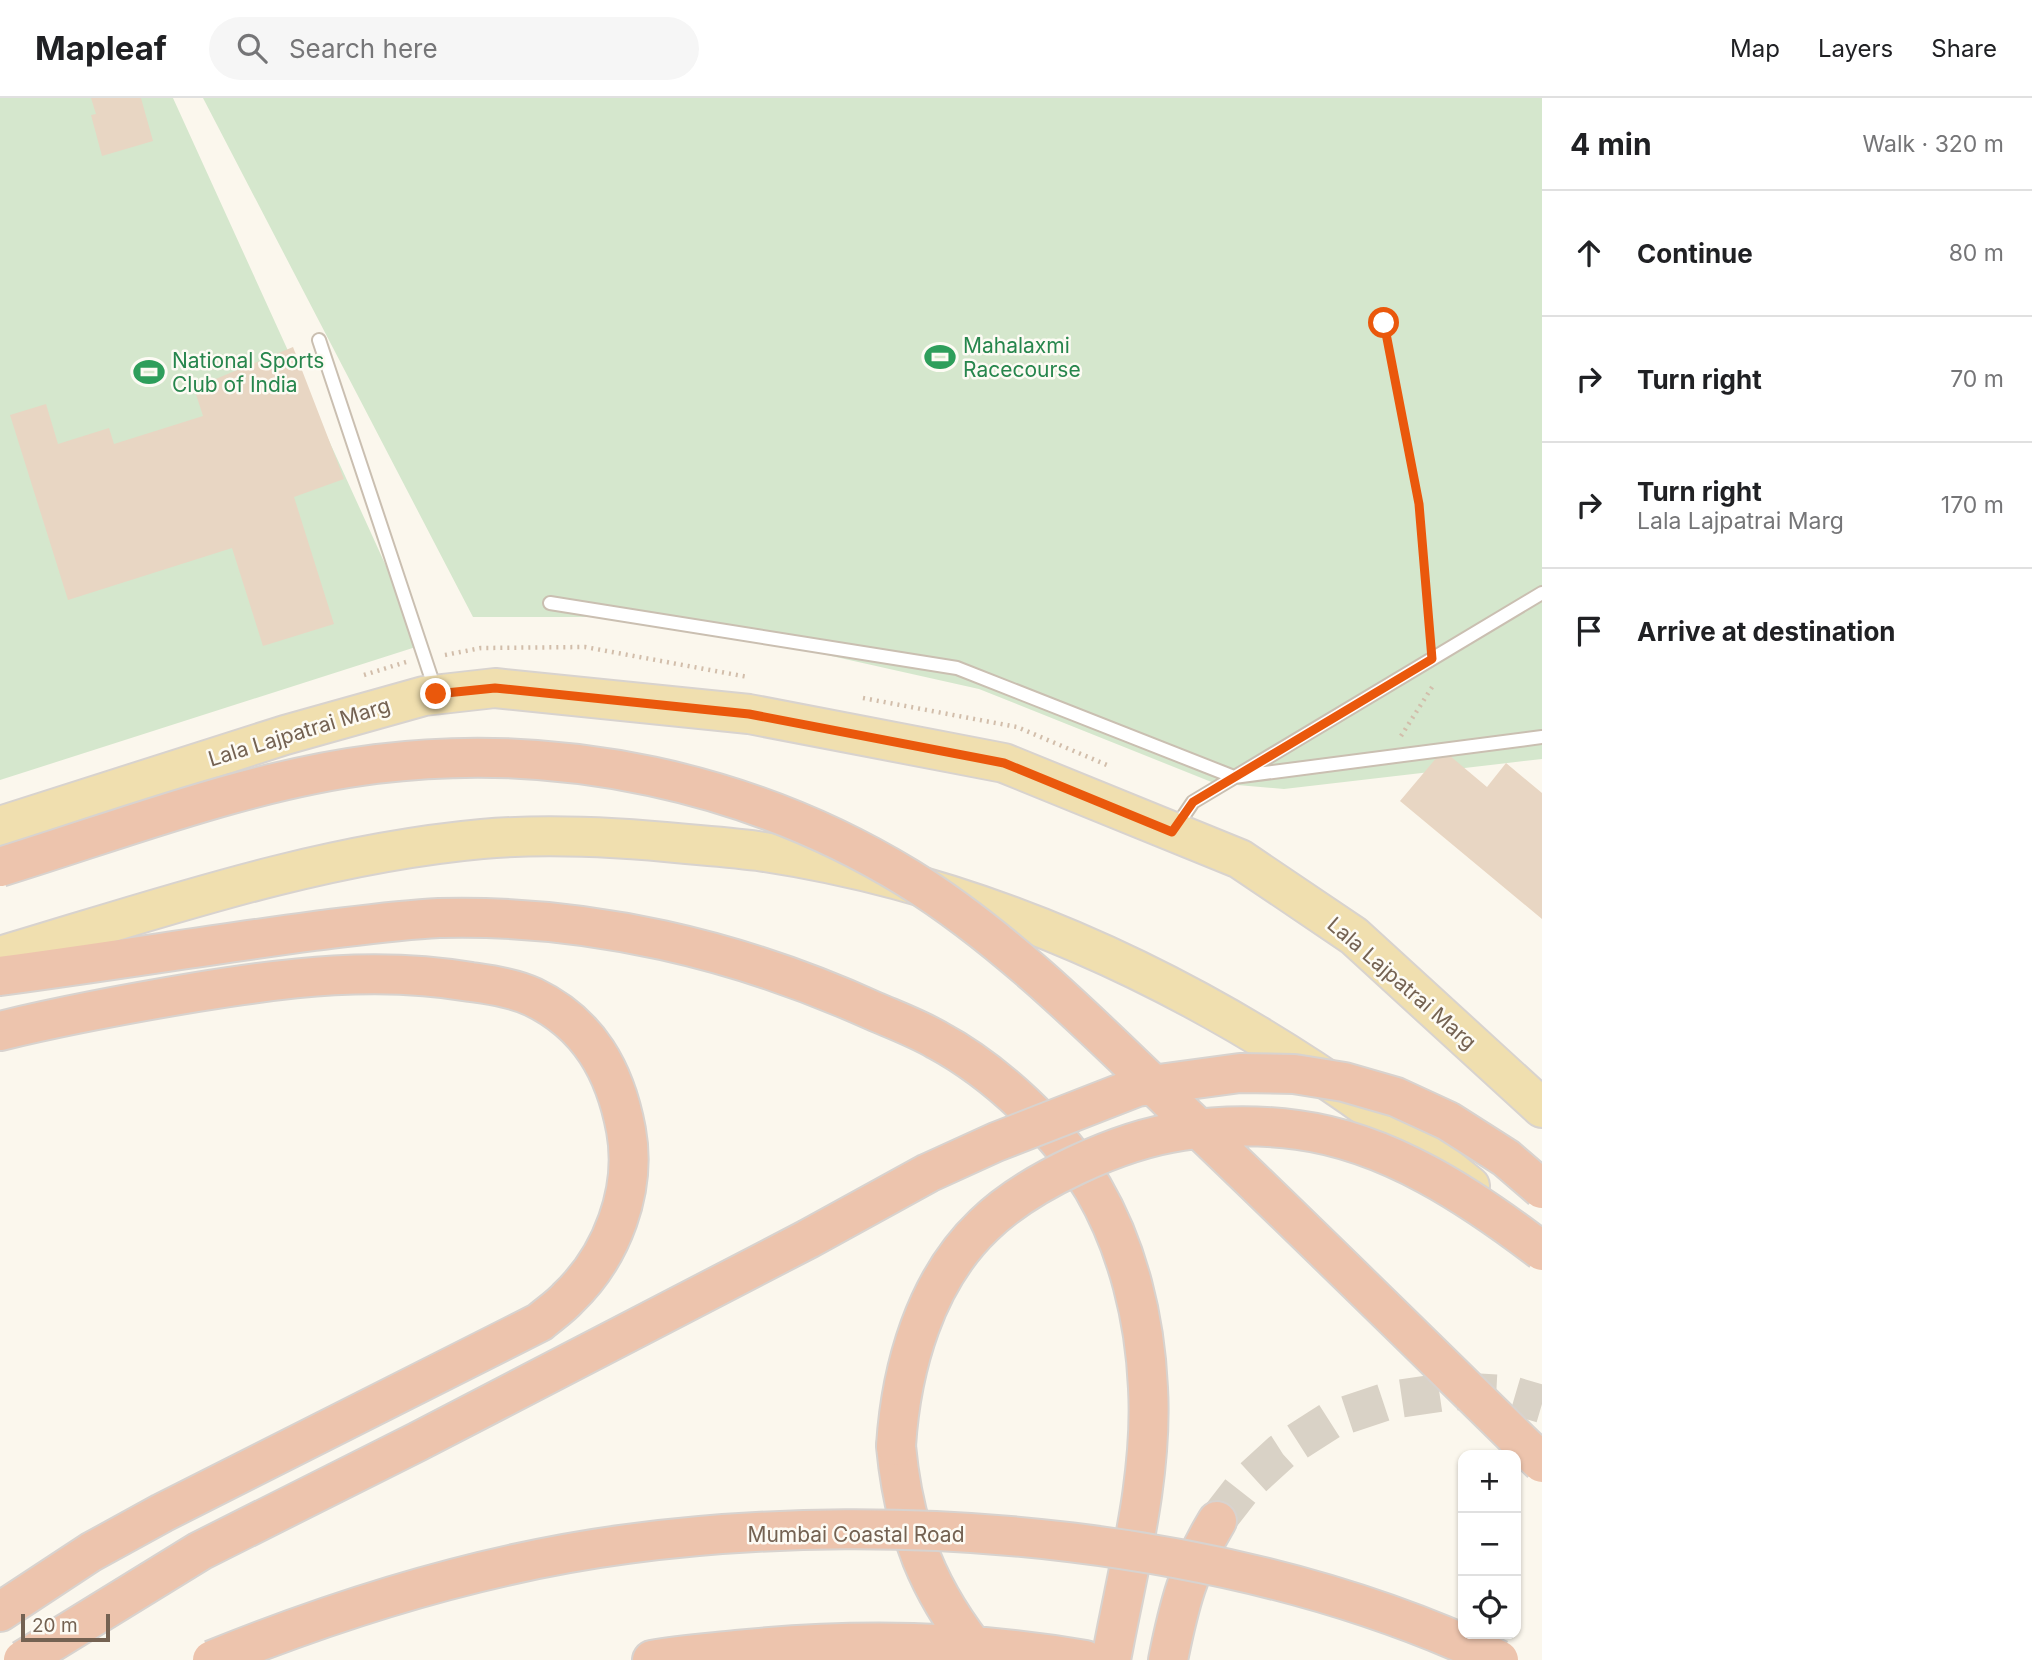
<!DOCTYPE html>
<html lang="en">
<head>
<meta charset="utf-8">
<style>
  :root { --surface:#fff; --page:#f6f6f6; --text:#202124; --muted:#757577; --line:#e0e0e0 }
  body { margin:0; font-family:Inter,sans-serif; background:var(--page); color:var(--text) }
  .controls { position:absolute; right:21px; bottom:21px; display:grid; overflow:hidden; border-radius:14px; box-shadow:0 2px 5px #0004 }
  .controls button { width:63px; height:63px; display:grid; place-items:center; padding:0; border:0; border-bottom:2px solid var(--line); background:var(--surface); color:var(--text); font:35px sans-serif }
  .scale { position:absolute; left:21px; bottom:18px; width:89px; box-sizing:border-box; padding-left:7px; border:4px solid #746252; border-top:0; font-size:19px; line-height:24px; white-space:nowrap; color:#746252; -webkit-text-stroke:5px #fdfbf4; paint-order:stroke }
  .stop { position:absolute; width:21px; height:21px; margin:-16px; border:5px solid #ea580c; border-radius:50%; background:#fff }
  .stop.end { background:#ea580c; border-color:#fff; box-shadow:0 2px 7px #0008 }
  .list { margin:0; padding:0; list-style:none }
  h2 { display:flex; justify-content:space-between; align-items:center; height:91px; margin:0; padding:0 28px; font-size:30px }
  h2 small { font-size:23px; font-weight:400; color:var(--muted) }
  .list li { display:grid; grid-template-columns:46px 1fr auto; gap:21px; align-items:center; box-sizing:border-box; height:126px; padding:0 28px; border-top:2px solid var(--line) }
  .list b { display:block; font-size:26px; white-space:nowrap }
  .list p { margin:0; font-size:23px; white-space:nowrap; color:var(--muted) }
  .list em { font-size:23px; font-style:normal; color:var(--muted) }
  .icon { flex:none; width:38px; height:38px; fill:none; stroke:currentColor; stroke-width:2; stroke-linecap:round; stroke-linejoin:round }
  .map { position:relative; flex:none; width:1542px; height:1562px; overflow:hidden }
  header { display:flex; align-items:center; gap:42px; box-sizing:border-box; height:98px; padding:0 35px; background:var(--surface); border-bottom:2px solid var(--line) }
  header strong { font-size:33px }
  nav { display:flex; gap:38px; margin-inline-start:auto; font-size:24px }
  .search { width:490px; height:63px; background:var(--page); display:flex; align-items:center; gap:18px; box-sizing:border-box; padding:0 24px; border-radius:38px; color:var(--muted); font-size:26px }
  main { display:flex }
  aside { flex:1; background:var(--surface) }
  .map>svg:first-child { display:block }
  .green { fill:#d5e7cd }
  .building { fill:#e8d6c3 }
  .lines { fill:none; stroke-linecap:round; stroke-linejoin:round }
  .highway-tunnel { stroke:#d9d2c6; stroke-width:38; stroke-dasharray:38 19; stroke-linecap:butt }
  .lane-casing { stroke:#cabfb1; stroke-width:16 }
  .primary-casing { stroke:#d8d3cf; stroke-width:42 }
  .highway-casing { stroke:#d8d3cf; stroke-width:42 }
  .path { stroke:#d2beab; stroke-width:4.5; stroke-dasharray:2 5; stroke-linecap:butt }
  .lane { stroke:#fff; stroke-width:12 }
  .primary { stroke:#f0dfaf; stroke-width:38 }
  .highway { stroke:#edc4ad; stroke-width:38 }
  .highway-bridge-casing { stroke:#d8d3cf; stroke-width:42; stroke-linecap:butt }
  .highway-bridge { stroke:#edc4ad; stroke-width:38 }
  .route { stroke:#ea580c; stroke-width:9 }
  .labels { text-anchor:middle; dominant-baseline:central; stroke-width:5; stroke-linejoin:round; paint-order:stroke }
  .leisure-label { font-size:21px; fill:#27864d; stroke:#fdfbf4; text-anchor:start }
  .street-label { font-size:21px; fill:#746252; stroke:#fdfbf4 }
</style>
</head>
<body>
<header>
<strong>Mapleaf</strong>
<div class="search"><svg class="icon" aria-label="search" viewBox="0 0 24 24"><circle cx="10" cy="10" r="6"/><path d="M15 15l6 6"/></svg>Search here</div>
<nav><a>Map</a><a>Layers</a><a>Share</a></nav>
</header>
<main>
<div class="map">
<svg width="1542" height="1562" viewBox="0 0 1542 1562">
  <rect width="100%" height="100%" fill="#fbf7ed"/>
  <path class="green" d="M0,0h173l249,547 -422,135z
    M203,0h1339v661l-258,30 -70,-6 -235,-94 -322,-72h-184z"/>
  <path class="building" d="M91,0h50l12,43 -51,15 -11,-41 5,-1z
    M293,249l51,132 -50,18 40,127 -71,22 -31,-98 -164,52 -58,-185 36,-11 12,40 51,-16 5,16 89,-28 -9,-28z
    M1443,652l44,37 19,-24 36,30v126l-142,-118z"/>
  <g class="lines">
    <path class="highway-tunnel" d="M1217,1423l28,-36 36,-33 50,-32 60,-20 61,-9 56,3 34,10"/>
    <g class="lane-casing">
      <path id="lane" d="M319,242l117,352
        M550,505l407,65 277,109 308,-40
        M1176,729l17,-25 349,-209"/>
    </g>
    <g class="primary-casing">
      <path id="primary" d="M0,728l285,-91 139,-39 71,-8 254,26 255,49 236,96 114,77 188,172
        M0,858c158,-47 317,-102 482,-117 68,-6 137,-2 205,5 24,2 48,4 71,7 266,39 506,166 712,335"/>
    </g>
    <g class="highway-casing">
      <path id="highway" d="M0,878c105,-14 209,-31 314,-45 42,-5 83,-11 125,-13 151,-4 301,32 437,94 21,9 42,17 61,28 58,31 122,91 156,148 35,60 52,131 55,200 5,90 -21,184 -37,272
        M0,933c65,-16 131,-28 197,-39 92,-15 182,-26 274,-10 20,3 43,6 62,15 56,27 82,74 93,133 11,60 -14,126 -58,168 -8,9 -19,16 -28,24l-378,191 -71,39 -91,60
        M896,1348c8,85 32,146 87,213
        M652,1562c28,-5 57,-7 85,-10 116,-12 233,-10 348,10
        M1168,1562c11,-55 20,-91 49,-139"/>
    </g>
    <path class="path" d="M1384,225l35,181 11,133
      M445,557l36,-7 104,-1 163,30
      M364,577l42,-13
      M863,600l154,29 90,38
      M1401,638l33,-52"/>
    <use href="#lane" class="lane"/>
    <use href="#primary" class="primary"/>
    <use href="#highway" class="highway"/>
    <g class="highway-bridge-casing">
      <path id="highway-bridge" d="M0,769c123,-38 248,-87 376,-103 184,-23 375,18 532,114 105,65 200,164 289,249 116,111 231,224 345,336
        M896,1348c5,-78 29,-165 88,-221 45,-44 136,-85 198,-94 38,-6 79,-6 116,-1 91,12 173,67 244,121
        M23,1562l177,-109 217,-109 391,-203 120,-66 68,-31 141,-55 103,-14 54,1 50,8 52,15 52,24 58,37 36,31
        M212,1562c133,-54 272,-97 415,-116 279,-37 616,-6 872,116"/>
    </g>
    <use href="#highway-bridge" class="highway-bridge"/>
  </g>
  <g class="lines">
    <path class="route" d="M436,596l59,-6 254,26 255,49 168,69 21,-30 239,-143 -13,-155 -35,-181"/>
  </g>
  <defs>
    <g id="stadium-bare" transform="scale(2.415)"><path d="M0-5a6.5 5 0 1 0 0 10a6.5 5 0 1 0 0-10ZM-3.5-1.8h7v3.6h-7Z" fill="#2e9e5b" stroke="#fdfbf4" stroke-width="2.5" paint-order="stroke"/></g>
  </defs>
  <g fill-rule="evenodd">
    <use href="#stadium-bare" x="940" y="259"/>
    <use href="#stadium-bare" x="149" y="274"/>
  </g>
  <g class="labels">
    <g class="leisure-label">
      <text x="963" y="247">Mahalaxmi<tspan x="963" dy="24">Racecourse</tspan></text>
      <text x="172" y="262">National Sports<tspan x="172" dy="24">Club of India</tspan></text>
    </g>
    <g class="street-label">
      <text transform="translate(299 634) rotate(-17)">Lala Lajpatrai Marg</text>
      <text transform="translate(1402 885) rotate(41)">Lala Lajpatrai Marg</text>
      <text x="856" y="1436">Mumbai Coastal Road</text>
    </g>
  </g>
</svg>
<div class="controls">
<button>+</button>
<button>−</button>
<button><svg class="icon" aria-label="locate" viewBox="0 0 24 24"><circle cx="12" cy="12" r="6"/><path d="M12 2v4M12 18v4M2 12h4M18 12h4"/></svg></button>
</div>
<div class="scale">20 m</div>
<div class="stop" style="left:1384px;top:225px"></div>
<div class="stop end" style="left:436px;top:596px"></div>
</div>
<aside>
<h2>4 min<small>Walk · 320 m</small></h2>
<ul class="list">
<li><svg class="icon" aria-label="ahead" viewBox="0 0 24 24"><path d="M12 20V5M6 11l6-6 6 6"/></svg><div><b>Continue</b></div><em>80 m</em></li>
<li><svg class="icon" aria-label="right" viewBox="0 0 24 24"><path d="M7 20v-9h11M14 6l5 5-5 5"/></svg><div><b>Turn right</b></div><em>70 m</em></li>
<li><svg class="icon" aria-label="right" viewBox="0 0 24 24"><path d="M7 20v-9h11M14 6l5 5-5 5"/></svg><div><b>Turn right</b><p>Lala Lajpatrai Marg</p></div><em>170 m</em></li>
<li><svg class="icon" aria-label="arrive" viewBox="0 0 24 24"><path d="M6 21V4h12l-3 4 3 4H6"/></svg><div><b>Arrive at destination</b></div></li>
</ul>
</aside>
</main>
</body>
</html>
